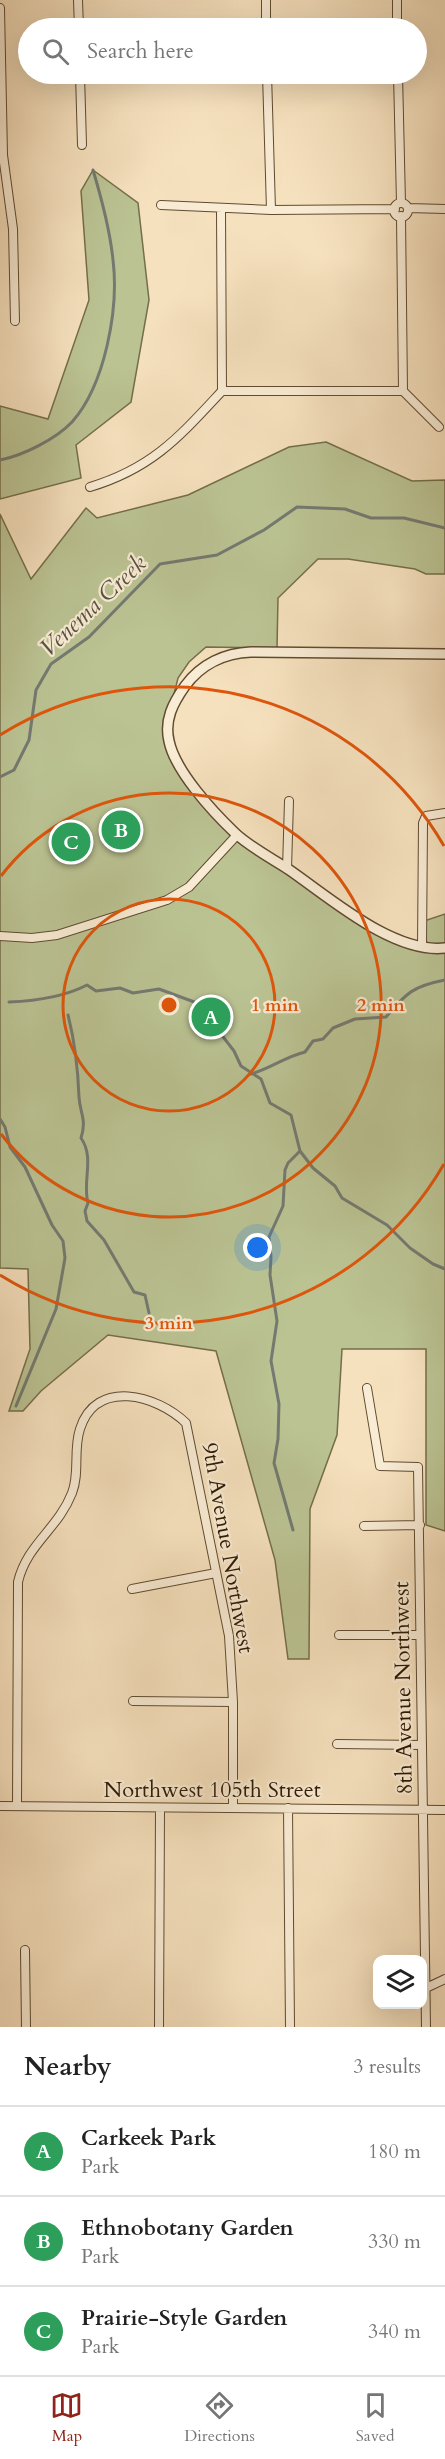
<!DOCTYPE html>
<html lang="en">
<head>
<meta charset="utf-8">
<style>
  :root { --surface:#fff; --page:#f6f6f6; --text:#222; --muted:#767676; --line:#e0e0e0; --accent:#8f2418 }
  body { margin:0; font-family:Cardo,serif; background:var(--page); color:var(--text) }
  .controls { position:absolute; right:18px; bottom:18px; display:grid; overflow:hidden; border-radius:12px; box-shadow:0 6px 24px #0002 }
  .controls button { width:54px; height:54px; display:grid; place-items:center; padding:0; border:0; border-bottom:2px solid var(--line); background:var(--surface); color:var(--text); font:30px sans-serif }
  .you { position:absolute; left:258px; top:1248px; width:21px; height:21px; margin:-15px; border:4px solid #fff; border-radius:50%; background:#1a73e8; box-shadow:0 0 0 9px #1a73e833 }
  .badge { display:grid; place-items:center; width:39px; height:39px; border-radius:50%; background:var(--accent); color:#fff; font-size:20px; font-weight:700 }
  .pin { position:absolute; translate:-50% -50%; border:3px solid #fff; box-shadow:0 2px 6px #0006 }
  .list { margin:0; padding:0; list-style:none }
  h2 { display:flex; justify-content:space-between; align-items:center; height:78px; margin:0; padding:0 24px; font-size:26px }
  h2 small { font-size:20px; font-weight:400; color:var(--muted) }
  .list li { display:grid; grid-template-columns:39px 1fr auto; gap:18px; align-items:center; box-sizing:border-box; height:90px; padding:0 24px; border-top:2px solid var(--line) }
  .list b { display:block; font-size:22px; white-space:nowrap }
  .list p { margin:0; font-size:20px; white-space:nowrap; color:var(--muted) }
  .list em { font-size:20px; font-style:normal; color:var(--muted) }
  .icon { flex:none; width:33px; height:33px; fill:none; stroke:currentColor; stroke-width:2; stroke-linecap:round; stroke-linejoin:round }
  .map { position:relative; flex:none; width:445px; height:2027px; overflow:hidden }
  .search { position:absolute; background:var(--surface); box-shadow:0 6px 24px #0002; left:18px; right:18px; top:18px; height:66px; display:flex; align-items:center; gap:15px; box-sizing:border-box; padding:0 21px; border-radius:33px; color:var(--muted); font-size:22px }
  .sheet { height:348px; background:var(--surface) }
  nav { display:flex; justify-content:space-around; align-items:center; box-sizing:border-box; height:84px; border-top:2px solid var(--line); background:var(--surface); font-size:16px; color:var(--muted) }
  nav a { display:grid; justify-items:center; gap:3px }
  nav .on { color:var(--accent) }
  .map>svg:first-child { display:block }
  .green { fill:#bbc393; stroke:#746e4a; stroke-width:1.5 }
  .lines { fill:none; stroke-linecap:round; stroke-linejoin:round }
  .stream { stroke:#747a71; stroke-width:3 }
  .minor-casing { stroke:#604b30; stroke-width:10 }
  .tertiary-casing { stroke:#604b30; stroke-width:12 }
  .minor { stroke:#f9ecd5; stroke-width:8 }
  .tertiary { stroke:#f9ecd5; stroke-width:9 }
  .ring { fill:none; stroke:#df560b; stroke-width:3 }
  .labels { text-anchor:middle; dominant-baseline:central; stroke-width:4.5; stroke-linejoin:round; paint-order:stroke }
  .street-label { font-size:22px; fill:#2e1900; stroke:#f9ecd5 }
  .water-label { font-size:24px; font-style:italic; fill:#575242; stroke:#f9ecd5 }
  .centre { fill:#df560b; stroke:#f9ecd5; stroke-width:3 }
  .ring-label { font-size:18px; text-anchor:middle; font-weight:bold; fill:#df560b; stroke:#f9ecd5; stroke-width:4.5; stroke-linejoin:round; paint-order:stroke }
</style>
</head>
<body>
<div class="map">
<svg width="445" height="2027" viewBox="0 0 445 2027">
  <rect width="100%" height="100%" fill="#f6e1be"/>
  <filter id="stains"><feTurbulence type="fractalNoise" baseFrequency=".00333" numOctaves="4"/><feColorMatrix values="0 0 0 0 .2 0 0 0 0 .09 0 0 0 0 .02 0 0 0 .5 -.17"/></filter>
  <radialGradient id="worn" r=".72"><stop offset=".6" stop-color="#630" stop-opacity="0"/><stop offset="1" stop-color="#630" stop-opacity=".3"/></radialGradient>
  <path class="green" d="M93,170l45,33 11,97 -18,102 -55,43 5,33 -81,21v-93l48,13 41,-119 -8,-109z
    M326,442l86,39 33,-1v94h-19l-11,-5 -67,-10h-30l-40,39 -1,50 -71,-1 -17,15 -11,16 -9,36 4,40 64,81 127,87 57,25v-25l24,-8v617l-19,-6v-176h-84l-5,86 -27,74 -1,150h-21l-13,-99 -59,-209 -108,-16 -67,56 -18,20h-14l21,-62 -2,-80 -28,-1v-754l31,65 55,-71 11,10 91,-23 101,-48z"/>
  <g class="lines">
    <path class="stream" d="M0,460c22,-4 56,-21 72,-38 33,-37 47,-113 41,-162 -3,-30 -11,-60 -20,-90
      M0,777l14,-7 15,-30 7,-50 15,-26 38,-27 71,-73 57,-9 47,-25 33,-23 48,2 26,9h33l41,10
      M9,1002c26,-1 55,-5 78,-17l9,6 24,-3 13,5 26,-4 38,14 37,48 7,15 20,13 9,24 21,12 9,36 13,17 22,18 7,12 45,27 23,23 23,16 12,5
      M68,1015c7,27 10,55 11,82 1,17 8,22 2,41 14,20 1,43 7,65l-3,8 2,10 17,19 30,52 11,3 4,18
      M251,1074c20,-6 34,-17 54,-22l8,-11 10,-2 10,-11 22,-9 31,-2c21,-25 28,-31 59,-37
      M0,1119l5,8 5,20 15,20 27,58 11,16 2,17 -9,51 -40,97
      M293,1530l-19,-67 4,-24 1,-35 -8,-43 6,-40 -7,-46 1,-18 -2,-20 14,-31 2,-36 3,-7 12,-12"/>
    <g class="minor-casing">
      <path id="minor" d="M78,0l1,28
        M266,0v28
        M397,0v28
        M0,8l3,147 10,74 2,92
        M80,74l2,71
        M267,74l4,136
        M398,74l3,129
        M394 210a7 7 0 1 1 14 0a7 7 0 1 1-14 0Z
        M161,205l110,5 124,-1
        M408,208l37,1
        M401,216l2,175 36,36
        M222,391h181
        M90,487c63,-19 90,-51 132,-96l-1,-182
        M287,869l2,-68
        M0,936l32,2 25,-3 110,-35 22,-13 48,-52
        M422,947l1,-124 3,-7 19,-3
        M367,1388l13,78 38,1 8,560
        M364,1526l56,-1
        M132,1589l84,-16
        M339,1635h81
        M133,1701l100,1
        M337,1744l85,1
        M0,1806l445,4
        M17,1806l1,-224c9,-38 40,-53 54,-89 8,-20 1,-43 8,-64 16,-51 77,-34 106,-6l43,213 4,66v105
        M288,1808l2,219
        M25,1950l1,77
        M426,1988l19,-9
        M159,2027l1,-219"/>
    </g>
    <g class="tertiary-casing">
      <path id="tertiary" d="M445,654l-194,-2c-26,1 -50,12 -66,34 -12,17 -21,34 -16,55 6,30 44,71 66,92 15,14 36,25 53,36 41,28 105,85 157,79"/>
    </g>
    <use href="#minor" class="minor"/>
    <use href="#tertiary" class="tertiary"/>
  </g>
  <g class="ring">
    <circle cx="169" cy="1005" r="106"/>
    <path d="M1 876A212 212 0 1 1 1 1134"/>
    <path d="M444 1164A318 318 0 0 1 0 1275M0 735A318 318 0 0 1 444 846"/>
  </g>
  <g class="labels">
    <g class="street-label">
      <text transform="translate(228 1548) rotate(80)">9th Avenue Northwest</text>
      <text transform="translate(403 1688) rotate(-91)">8th Avenue Northwest</text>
      <text x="212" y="1790">Northwest 105th Street</text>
    </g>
    <g class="water-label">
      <text transform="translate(93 606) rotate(-43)">Venema Creek</text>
    </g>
  </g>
  <circle cx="169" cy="1005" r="9" class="centre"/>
  <g class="ring-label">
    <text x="275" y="1011">1 min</text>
    <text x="381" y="1011">2 min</text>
    <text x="169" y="1329">3 min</text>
  </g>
  <rect width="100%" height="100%" filter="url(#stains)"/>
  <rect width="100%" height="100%" fill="url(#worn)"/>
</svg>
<div class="controls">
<button><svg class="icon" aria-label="layers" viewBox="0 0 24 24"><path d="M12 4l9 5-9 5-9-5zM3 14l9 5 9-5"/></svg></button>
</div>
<div class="you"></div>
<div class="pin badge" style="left:211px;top:1017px;background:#2e9e5b">A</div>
<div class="pin badge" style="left:121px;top:830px;background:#2e9e5b">B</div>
<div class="pin badge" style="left:71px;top:842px;background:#2e9e5b">C</div>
<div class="search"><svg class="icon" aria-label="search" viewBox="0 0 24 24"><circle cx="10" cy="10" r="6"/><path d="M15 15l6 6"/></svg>Search here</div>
</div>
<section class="sheet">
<h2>Nearby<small>3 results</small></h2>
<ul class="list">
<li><span class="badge" style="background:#2e9e5b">A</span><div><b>Carkeek Park</b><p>Park</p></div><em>180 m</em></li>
<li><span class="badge" style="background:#2e9e5b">B</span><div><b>Ethnobotany Garden</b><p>Park</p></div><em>330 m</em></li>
<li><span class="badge" style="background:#2e9e5b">C</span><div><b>Prairie-Style Garden</b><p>Park</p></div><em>340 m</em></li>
</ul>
</section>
<nav>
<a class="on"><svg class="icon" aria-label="map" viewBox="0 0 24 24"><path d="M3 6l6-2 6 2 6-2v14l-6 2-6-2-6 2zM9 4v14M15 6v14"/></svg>Map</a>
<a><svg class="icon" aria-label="directions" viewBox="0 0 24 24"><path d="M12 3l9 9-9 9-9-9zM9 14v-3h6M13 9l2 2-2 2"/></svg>Directions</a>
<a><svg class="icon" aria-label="saved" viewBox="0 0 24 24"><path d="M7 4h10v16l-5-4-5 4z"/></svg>Saved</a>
</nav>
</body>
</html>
